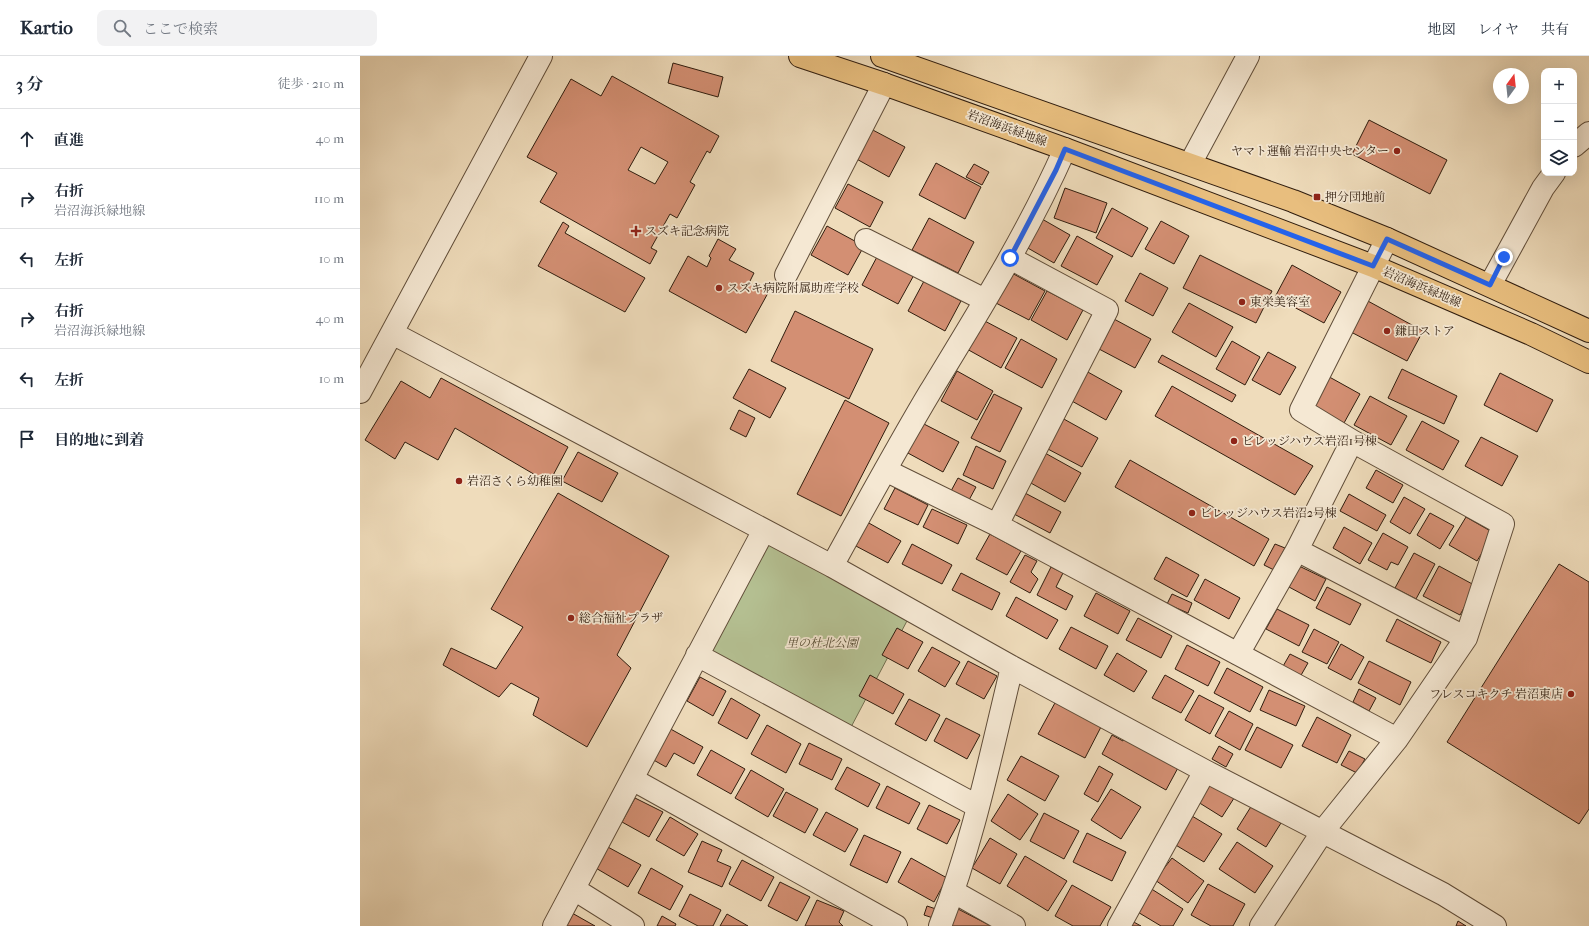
<!DOCTYPE html>
<html lang="ja">
<head>
<meta charset="utf-8">
<style>
  :root { --surface:#fff; --page:#f2f2f3; --text:#1f2937; --muted:#747a83; --line:#e0e1e3 }
  body { margin:0; font-family:"IM FELL French Canon","Noto Serif JP",serif; background:var(--page); color:var(--text) }
  .controls { position:absolute; right:12px; top:12px; display:grid; overflow:hidden; border-radius:8px; box-shadow:0 4px 16px #0002 }
  .controls button { width:36px; height:36px; display:grid; place-items:center; padding:0; border:0; border-bottom:1px solid var(--line); background:var(--surface); color:var(--text); font:20px sans-serif }
  .compass { position:absolute; left:1133px; top:12px; width:36px; height:36px; border-radius:50%; background:var(--surface); box-shadow:0 4px 16px #0002; rotate:15deg }
  .stop { position:absolute; width:12px; height:12px; margin:-9px; border:3px solid #2563eb; border-radius:50%; background:#fff }
  .stop.end { background:#2563eb; border-color:#fff; box-shadow:0 1px 4px #0008 }
  .list { margin:0; padding:0; list-style:none }
  h2 { display:flex; justify-content:space-between; align-items:center; height:52px; margin:0; padding:0 16px; font-size:17px }
  h2 small { font-size:13px; font-weight:400; color:var(--muted) }
  .list li { display:grid; grid-template-columns:26px 1fr auto; gap:12px; align-items:center; box-sizing:border-box; height:60px; padding:0 16px; border-top:1px solid var(--line) }
  .list b { display:block; font-size:15px; white-space:nowrap }
  .list p { margin:0; font-size:13px; white-space:nowrap; color:var(--muted) }
  .list em { font-size:13px; font-style:normal; color:var(--muted) }
  .icon { flex:none; width:22px; height:22px; fill:none; stroke:currentColor; stroke-width:2; stroke-linecap:round; stroke-linejoin:round }
  .map { position:relative; flex:none; width:1229px; height:870px; overflow:hidden }
  header { display:flex; align-items:center; gap:24px; box-sizing:border-box; height:56px; padding:0 20px; background:var(--surface); border-bottom:1px solid var(--line) }
  header strong { font-size:19px }
  nav { display:flex; gap:22px; margin-inline-start:auto; font-size:14px }
  .search { width:280px; height:36px; background:var(--page); display:flex; align-items:center; gap:10px; box-sizing:border-box; padding:0 14px; border-radius:8px; color:var(--muted); font-size:15px }
  main { display:flex }
  aside { flex:1; background:var(--surface) }
  .map>svg:first-child { display:block }
  .green { fill:#b5c193; stroke:#726f50 }
  .building { fill:#d38f73; stroke:#301d0e; fill-rule:evenodd }
  .lines { fill:none; stroke-linecap:round; stroke-linejoin:round }
  .minor-casing { stroke:#604d39; stroke-width:24 }
  .major-casing { stroke:#301d0e; stroke-width:24 }
  .minor { stroke:#f5e8d3; stroke-width:22 }
  .major { stroke:#e8be7e; stroke-width:22 }
  .route { stroke:#2563eb; stroke-width:5 }
  .poi-dot { fill:#8f2418; stroke:#f5e8d3; stroke-width:1.5 }
  .labels { text-anchor:middle; dominant-baseline:central; stroke-width:3.5; stroke-linejoin:round; paint-order:stroke }
  .street-label { font-size:12px; fill:#301d0e; stroke:#f5e8d3 }
  .poi-label { font-size:12px; fill:#301d0e; stroke:#f5e8d3; text-anchor:start }
  .park-label { font-size:12px; font-style:italic; fill:#584e36; stroke:#f5e8d3 }
</style>
</head>
<body>
<header>
<strong>Kartio</strong>
<div class="search"><svg class="icon" aria-label="search" viewBox="0 0 24 24"><circle cx="10" cy="10" r="6"/><path d="M15 15l6 6"/></svg>ここで検索</div>
<nav><a>地図</a><a>レイヤ</a><a>共有</a></nav>
</header>
<main>
<aside>
<h2>3 分<small>徒歩 · 210 m</small></h2>
<ul class="list">
<li><svg class="icon" aria-label="ahead" viewBox="0 0 24 24"><path d="M12 20V5M6 11l6-6 6 6"/></svg><div><b>直進</b></div><em>40 m</em></li>
<li><svg class="icon" aria-label="right" viewBox="0 0 24 24"><path d="M7 20v-9h11M14 6l5 5-5 5"/></svg><div><b>右折</b><p>岩沼海浜緑地線</p></div><em>110 m</em></li>
<li><svg class="icon" aria-label="left" viewBox="0 0 24 24"><path d="M17 20v-9H6M10 6l-5 5 5 5"/></svg><div><b>左折</b></div><em>10 m</em></li>
<li><svg class="icon" aria-label="right" viewBox="0 0 24 24"><path d="M7 20v-9h11M14 6l5 5-5 5"/></svg><div><b>右折</b><p>岩沼海浜緑地線</p></div><em>40 m</em></li>
<li><svg class="icon" aria-label="left" viewBox="0 0 24 24"><path d="M17 20v-9H6M10 6l-5 5 5 5"/></svg><div><b>左折</b></div><em>10 m</em></li>
<li><svg class="icon" aria-label="arrive" viewBox="0 0 24 24"><path d="M6 21V4h12l-3 4 3 4H6"/></svg><div><b>目的地に到着</b></div></li>
</ul>
</aside>
<div class="map">
<svg width="1229" height="870" viewBox="0 0 1229 870">
  <rect width="100%" height="100%" fill="#efdcbb"/>
  <filter id="stains"><feTurbulence type="fractalNoise" baseFrequency=".005" numOctaves="4"/><feColorMatrix values="0 0 0 0 .2 0 0 0 0 .09 0 0 0 0 .02 0 0 0 .5 -.17"/></filter>
  <radialGradient id="worn" r=".72"><stop offset=".6" stop-color="#630" stop-opacity="0"/><stop offset="1" stop-color="#630" stop-opacity=".3"/></radialGradient>
  <path class="green" d="M406,486l142,77 -58,110 -141,-79z"/>
  <path class="building" d="M313,7l50,14 -5,20 -50,-14z
    M252,20l107,60 -9,17 -3,-2 -17,31 5,3 -18,33 -7,-4 -19,34 6,3 -7,13 -110,-62 17,-29 -30,-16 44,-78 30,17zM281,91l27,15 -13,22 -27,-14z
    M1009,64l78,40 -17,34 -78,-40z
    M509,72l36,19 -16,30 -36,-20z
    M576,107l45,24 -16,32 -46,-24z
    M614,108l15,8 -7,13 -16,-8z
    M488,128l35,18 -13,25 -35,-19z
    M705,132l42,15 -11,30 -42,-15z
    M752,152l36,20 -16,29 -36,-19z
    M569,162l45,24 -16,31 -46,-23z
    M682,163l28,16 -16,28 -28,-16z
    M801,165l28,15 -15,28 -29,-15z
    M203,166l6,4 -4,7 80,45 -20,34 -87,-46z
    M467,170l37,20 -16,29 -37,-20z
    M717,180l36,20 -16,29 -36,-19z
    M358,183l18,10 -7,11 25,13 -5,10 19,10 -22,40 -77,-42 19,-35 19,11 4,-9 -2,-2z
    M518,199l36,20 -16,29 -36,-19z
    M840,199l72,36 -16,32 -73,-35z
    M932,209l49,27 -17,31 -49,-26z
    M648,215l37,20 -16,29 -37,-19z
    M780,217l28,15 -15,28 -28,-15z
    M564,225l37,20 -16,30 -37,-20z
    M687,235l36,19 -16,30 -36,-20z
    M1006,244l57,31 -16,30 -58,-30z
    M829,247l44,24 -17,30 -44,-25z
    M435,255l78,38 -24,50 -78,-38z
    M621,263l36,19 -16,30 -36,-20z
    M754,263l37,20 -16,29 -36,-19z
    M661,283l36,20 -15,29 -37,-20z
    M872,285l28,16 -15,28 -29,-16z
    M908,296l28,15 -16,28 -28,-15z
    M802,299l74,40 -4,7 -74,-40z
    M389,313l37,19 -16,30 -37,-20z
    M1042,313l55,27 -13,28 -56,-26z
    M597,315l36,20 -16,29 -36,-19z
    M726,315l36,20 -16,29 -36,-20z
    M1140,317l53,27 -16,32 -53,-27z
    M964,318l36,20 -16,29 -36,-20z
    M81,322l127,69 -19,36 -94,-55 -17,32 -33,-18 -10,17 -30,-19 36,-59 29,17z
    M812,330l141,80 -18,29 -140,-79z
    M634,338l28,14 -22,44 -29,-14z
    M1010,340l37,20 -16,29 -37,-20z
    M485,344l44,23 -48,93 -44,-22z
    M379,354l16,8 -9,19 -16,-8z
    M702,362l36,20 -16,29 -36,-19z
    M1062,365l37,20 -16,29 -37,-20z
    M562,367l37,19 -16,30 -37,-20z
    M1121,381l37,19 -16,30 -37,-20z
    M616,390l30,15 -13,28 -30,-14z
    M218,396l40,21 -16,29 -40,-21z
    M685,397l36,20 -16,29 -36,-20z
    M770,404l139,79 -15,27 -139,-79z
    M1016,414l27,15 -10,18 -27,-15z
    M598,422l18,9 -7,13 -18,-9z
    M535,432l33,17 -10,20 -34,-16z
    M198,437l111,63 -52,99 14,13 -44,79 -54,-32 6,-17 -28,-15 -12,14 -56,-32 8,-17 45,21 27,-42 -32,-18z
    M665,437l36,19 -11,21 -36,-19z
    M989,438l37,21 -9,16 -37,-20z
    M1044,441l21,12 -15,25 -20,-12z
    M572,453l35,16 -9,19 -35,-17z
    M1070,457l24,13 -14,23 -23,-14z
    M1106,461l28,16 -17,28 -28,-16z
    M507,466l34,19 -13,22 -34,-18z
    M984,471l28,16 -12,21 -27,-16z
    M1023,477l25,14 -10,18 -7,-3 -4,8 -19,-10z
    M630,478l31,17 -14,24 -31,-16z
    M552,488l40,21 -10,19 -40,-20z
    M915,488l10,4 -11,22 -10,-5z
    M1054,497l21,11 -19,35 -21,-11z
    M665,499l12,6 -6,11 7,7 -8,14 -20,-11z
    M806,501l33,18 -12,22 -33,-18z
    M1199,508l30,18v227l-10,15 -132,-82z
    M939,510l27,13 -11,22 -26,-14z
    M1079,510l37,20 -16,29 -37,-19z
    M691,511l12,6 -7,14 17,9 -7,14 -29,-15z
    M601,517l39,20 -8,17 -40,-20z
    M845,523l35,19 -11,21 -35,-19z
    M967,531l34,17 -11,21 -34,-17z
    M736,537l34,18 -12,23 -34,-18z
    M812,538l20,9 -4,10 -21,-9z
    M656,541l42,23 -11,19 -41,-23z
    M917,553l32,16 -10,21 -33,-17z
    M778,562l34,18 -11,22 -35,-18z
    M1037,563l44,23 -10,21 -45,-22z
    M711,571l37,19 -12,23 -37,-20z
    M537,572l26,14 -15,27 -26,-14z
    M954,573l25,13 -12,22 -25,-12z
    M981,588l23,13 -13,23 -23,-12z
    M827,589l33,17 -12,24 -33,-17z
    M572,591l28,15 -15,25 -27,-16z
    M757,597l30,18 -13,21 -30,-17z
    M930,598l18,9 -8,14 -18,-9z
    M608,605l29,15 -13,23 -28,-15z
    M1009,605l42,21 -11,23 -42,-22z
    M867,612l36,19 -13,25 -36,-19z
    M510,619l34,19 -11,20 -34,-18z
    M805,619l29,16 -13,22 -29,-15z
    M340,621l26,14 -13,25 -26,-15z
    M999,633l17,9 -7,13 -16,-9z
    M909,634l36,16 -9,20 -36,-16z
    M839,639l25,13 -14,26 -25,-14z
    M371,642l29,17 -13,24 -29,-16z
    M549,643l31,16 -14,26 -31,-17z
    M696,645l46,24 -17,33 -47,-24z
    M869,655l24,13 -13,26 -25,-14z
    M957,661l34,18 -14,28 -35,-17z
    M586,662l34,17 -13,24 -33,-18z
    M407,669l34,19 -15,29 -35,-19z
    M307,671l36,20 -9,17 -20,-11 -8,14 -16,-9z
    M897,671l36,18 -12,23 -36,-18z
    M752,679l11,6 3,-5 53,30 -13,24 -64,-36z
    M449,687l33,16 -10,21 -33,-16z
    M859,690l14,8 -7,13 -14,-8z
    M351,694l34,19 -14,25 -34,-19z
    M989,695l16,8 -8,14 -16,-8z
    M661,700l38,20 -14,25 -38,-21z
    M739,710l14,8 -15,28 -14,-8z
    M487,711l33,17 -12,23 -33,-18z
    M391,714l33,19 -16,28 -33,-19z
    M851,724l25,15 -14,22 -24,-15z
    M527,730l33,17 -11,21 -33,-16z
    M751,733l30,18 -20,32 -30,-19z
    M426,736l32,17 -13,24 -32,-17z
    M648,738l30,20 -18,26 -29,-19z
    M275,742l28,14 -14,25 -27,-15z
    M569,749l31,15 -13,24 -30,-15z
    M892,749l29,18 -15,24 -29,-18z
    M466,756l32,17 -13,23 -32,-17z
    M684,757l35,18 -15,28 -34,-18z
    M832,760l30,18 -18,28 -30,-18z
    M310,761l28,17 -14,22 -28,-16z
    M727,777l39,19 -14,29 -39,-19z
    M504,779l37,17 -14,31 -37,-18z
    M630,782l27,16 -17,30 -28,-16z
    M342,785l20,9 -5,11 14,6 -9,20 -34,-15z
    M877,786l36,24 -18,27 -36,-24z
    M246,790l35,19 -13,22 -34,-20z
    M665,800l42,25 -19,30 -41,-25z
    M551,802l36,20 -13,24 -36,-20z
    M812,802l32,23 -16,22 -33,-23z
    M382,804l32,17 -13,24 -32,-17z
    M291,812l32,18 -13,24 -32,-17z
    M420,826l30,15 -13,24 -29,-15z
    M848,828l37,20 -12,22h-22l-20,-11z
    M712,829l39,22 -11,19h-27l-18,-10z
    M790,832l33,21 -10,17h-12l-25,-15z
    M330,838l31,16 -8,16h-15l-19,-10z
    M457,844l27,11 -5,11 4,4h-38z
    M567,850l9,3 -3,9 -9,-3z
    M598,853l33,17h-42z
    M212,857l23,13h-30z
    M367,858l21,12h-28z
    M302,860l14,8 -1,2h-18z
    M770,864l11,6h-15z
    M1098,865l8,5h-10z"/>
  <g class="lines">
    <g class="minor-casing">
      <path id="minor" d="M1214,90l15,-13
        M830,108l58,-108
        M506,184l119,60
        M650,202l97,52 -110,215 400,214
        M426,219l98,-191
        M1130,229l53,-97 11,-15
        M32,277l440,233 180,101 193,104 238,123 52,32
        M0,336l181,-336
        M992,385l-55,109 169,88
        M525,414l112,55
        M472,510c32,-58 64,-117 98,-174 48,-79 98,-159 135,-243
        M878,598l59,-104
        M337,599l280,151
        M272,723l264,147
        M214,833l59,37
        M594,836l60,34
        M194,870l210,-396
        M580,870c33,-83 51,-173 72,-259
        M759,870l86,-155
        M901,870l62,-95 74,-92 69,-101 37,-114 -151,-83 -51,-31 86,-171"/>
    </g>
    <g class="major-casing">
      <path id="major" d="M440,0l84,28 181,65 308,117 158,68 58,28
        M522,0l411,145 94,38 202,92"/>
    </g>
    <use href="#minor" class="minor"/>
    <use href="#major" class="major"/>
  </g>
  <g class="lines">
    <path class="route" d="M650,202l46,-88 9,-21 308,117 14,-27 103,46 14,-28"/>
  </g>
  <g class="poi-dot">
    <circle cx="1037" cy="95" r="4"/>
    <rect x="953" y="137" width="8" height="8" rx="2"/>
    <path d="M274 169h4v4h4v4h-4v4h-4v-4h-4v-4h4z"/>
    <circle cx="359" cy="232" r="4"/>
    <circle cx="882" cy="246" r="4"/>
    <circle cx="1027" cy="275" r="4"/>
    <circle cx="874" cy="385" r="4"/>
    <circle cx="99" cy="425" r="4"/>
    <circle cx="832" cy="457" r="4"/>
    <circle cx="211" cy="562" r="4"/>
    <circle cx="1211" cy="638" r="4"/>
  </g>
  <g class="labels">
    <g class="street-label">
      <text transform="translate(647 72) rotate(20)">岩沼海浜緑地線</text>
      <text transform="translate(1062 231) rotate(23)">岩沼海浜緑地線</text>
    </g>
    <g class="poi-label">
      <text x="1029" y="95" text-anchor="end">ヤマト運輸 岩沼中央センター</text>
      <text x="965" y="141">押分団地前</text>
      <text x="285" y="175">スズキ記念病院</text>
      <text x="367" y="232">スズキ病院附属助産学校</text>
      <text x="890" y="246">東栄美容室</text>
      <text x="1035" y="275">鎌田ストア</text>
      <text x="882" y="385">ビレッジハウス岩沼1号棟</text>
      <text x="107" y="425">岩沼さくら幼稚園</text>
      <text x="840" y="457">ビレッジハウス岩沼2号棟</text>
      <text x="219" y="562">総合福祉プラザ</text>
      <text x="1203" y="638" text-anchor="end">フレスコキクチ 岩沼東店</text>
    </g>
    <g class="park-label">
      <text x="462" y="587">里の杜北公園</text>
    </g>
  </g>
  <rect width="100%" height="100%" filter="url(#stains)"/>
  <rect width="100%" height="100%" fill="url(#worn)"/>
</svg>
<div class="controls">
<button>+</button>
<button>−</button>
<button><svg class="icon" aria-label="layers" viewBox="0 0 24 24"><path d="M12 4l9 5-9 5-9-5zM3 14l9 5 9-5"/></svg></button>
</div>
<svg class="compass" viewBox="-18 -18 36 36"><path d="M0-13l5 13h-10z" fill="#e53935"/><path d="M0 13l5-13h-10z" fill="#747a83"/></svg>
<div class="stop" style="left:650px;top:202px"></div>
<div class="stop end" style="left:1144px;top:201px"></div>
</div>
</main>
</body>
</html>
